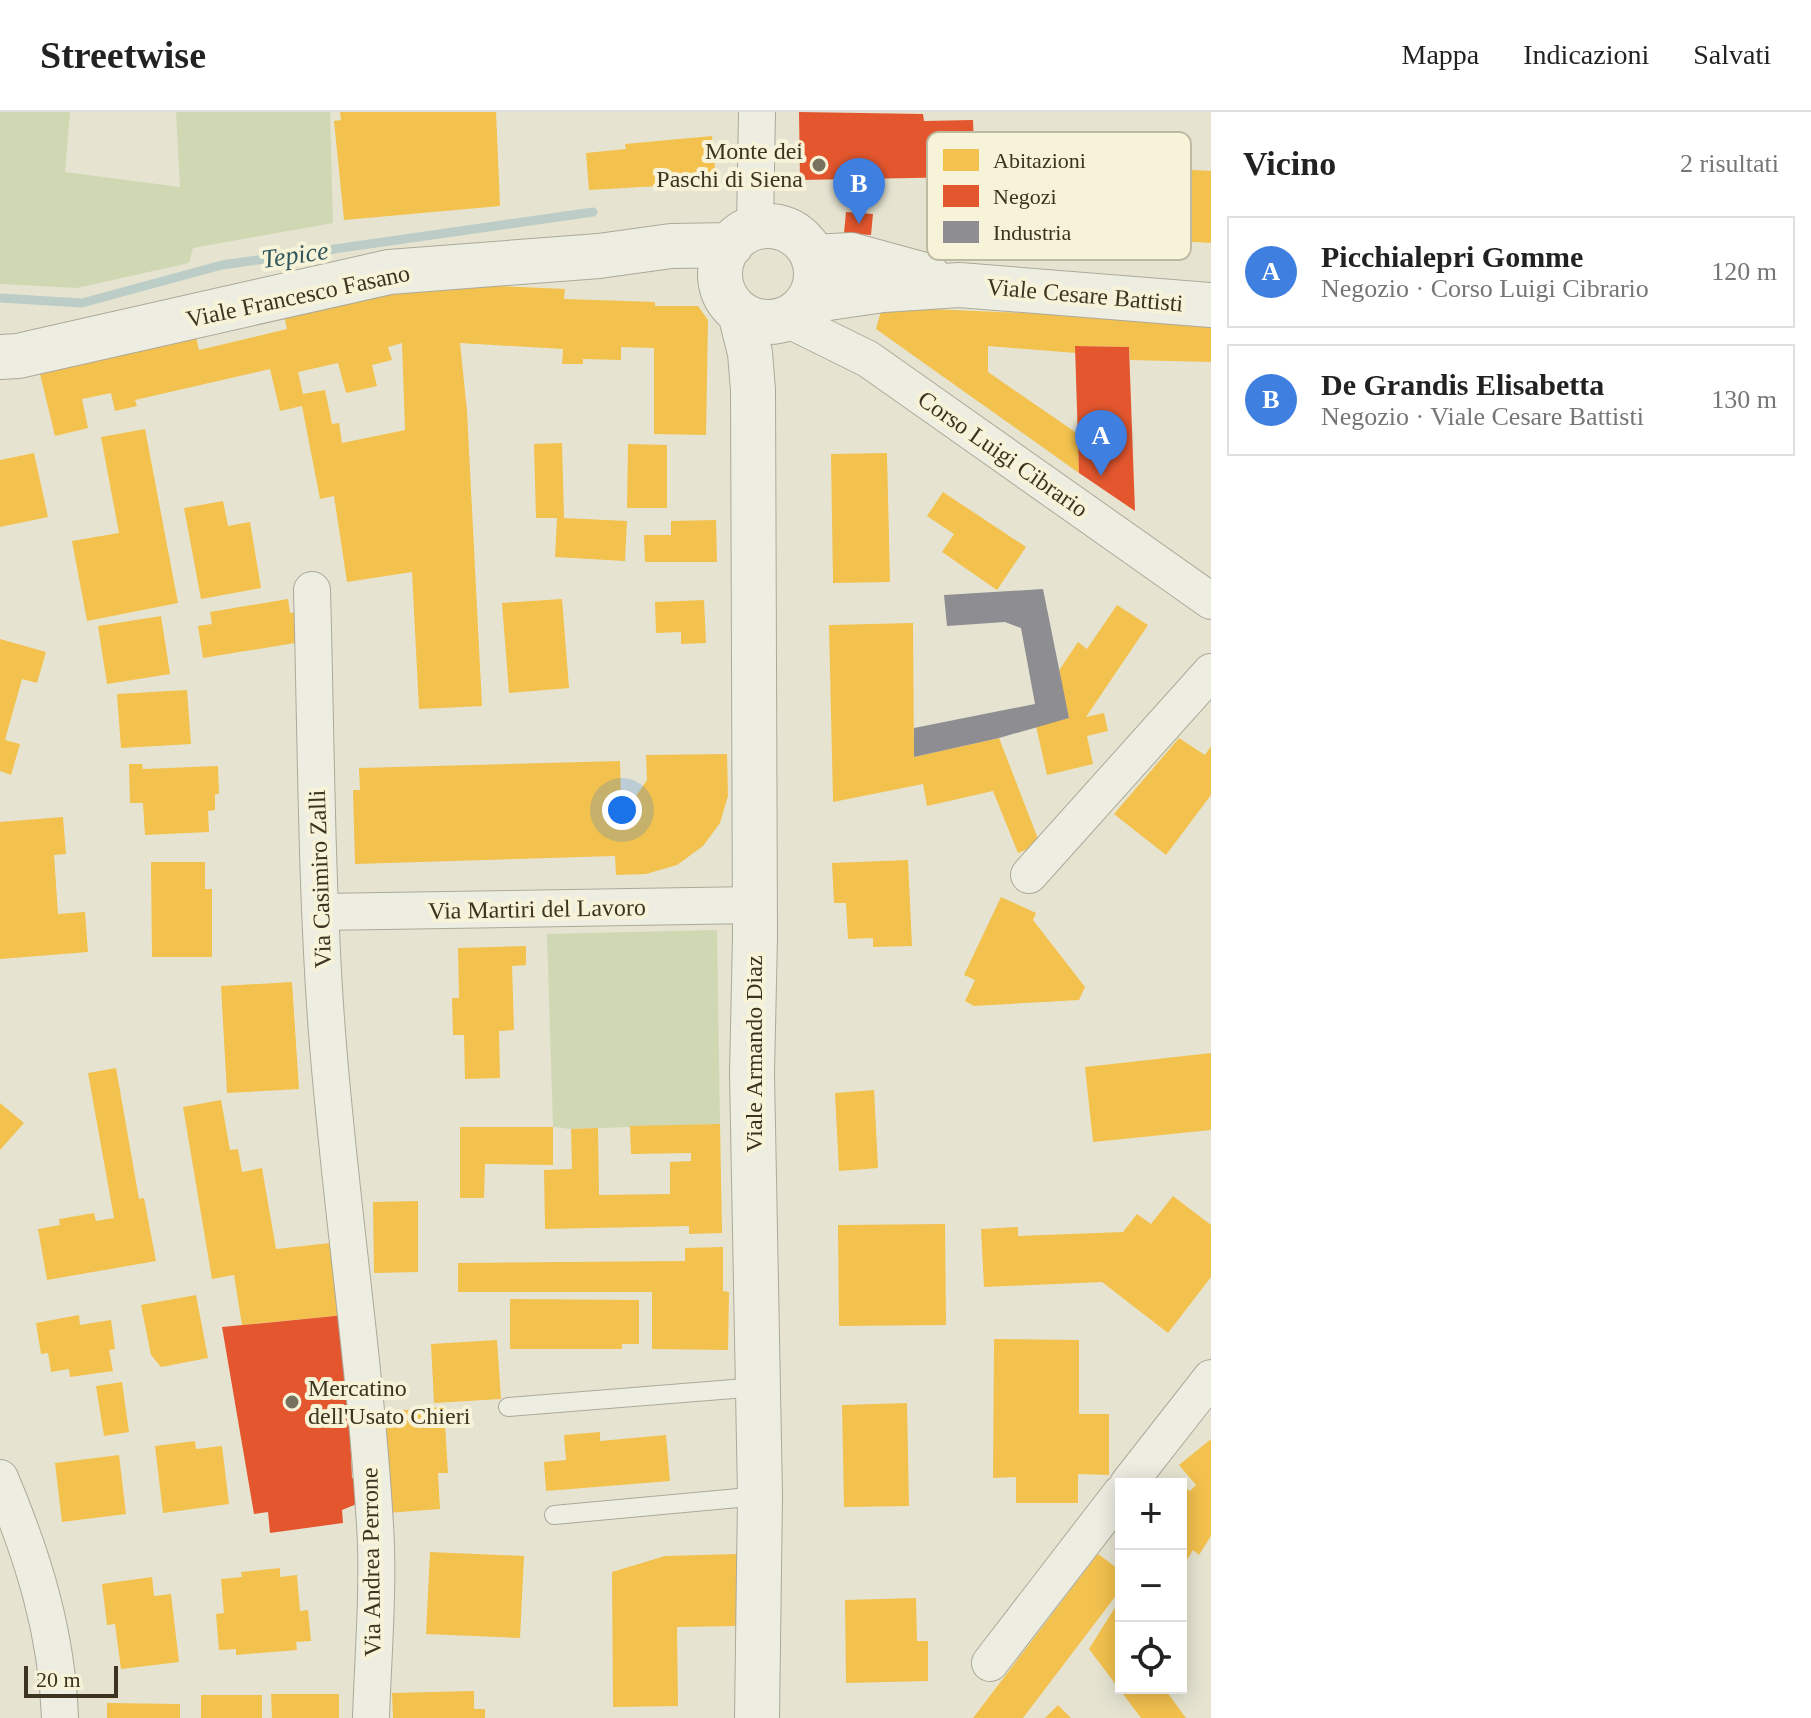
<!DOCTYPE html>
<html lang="it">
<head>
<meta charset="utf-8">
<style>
  :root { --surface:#fff; --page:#f2f2f2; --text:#222; --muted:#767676; --line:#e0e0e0; --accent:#78715e }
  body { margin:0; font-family:"Times New Roman",serif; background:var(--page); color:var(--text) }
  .controls { position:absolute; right:24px; bottom:24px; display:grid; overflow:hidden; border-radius:0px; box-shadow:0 4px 20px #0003 }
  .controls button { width:72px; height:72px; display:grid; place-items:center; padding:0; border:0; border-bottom:2px solid var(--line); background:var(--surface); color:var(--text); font:40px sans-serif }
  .scale { position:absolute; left:24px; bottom:20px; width:94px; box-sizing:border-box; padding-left:8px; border:4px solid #3c3320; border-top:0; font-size:22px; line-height:28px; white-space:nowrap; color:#3c3320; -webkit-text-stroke:6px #f6f3d8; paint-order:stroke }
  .you { position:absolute; left:622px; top:698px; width:28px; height:28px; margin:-20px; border:6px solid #fff; border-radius:50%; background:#1a73e8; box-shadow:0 0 0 12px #1a73e833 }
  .badge { display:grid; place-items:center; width:52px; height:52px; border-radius:50%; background:var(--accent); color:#fff; font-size:26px; font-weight:700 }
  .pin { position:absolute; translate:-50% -66px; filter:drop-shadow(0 2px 4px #0008) }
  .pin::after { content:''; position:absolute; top:42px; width:28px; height:24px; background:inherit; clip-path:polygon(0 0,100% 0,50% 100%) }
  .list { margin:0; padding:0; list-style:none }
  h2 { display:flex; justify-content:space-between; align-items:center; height:104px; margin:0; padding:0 32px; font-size:34px }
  h2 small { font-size:26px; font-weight:400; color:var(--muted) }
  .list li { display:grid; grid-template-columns:52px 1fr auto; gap:24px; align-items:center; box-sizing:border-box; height:112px; margin:0 16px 16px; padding:0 16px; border:2px solid var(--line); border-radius:0px }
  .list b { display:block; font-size:30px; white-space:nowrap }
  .list p { margin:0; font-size:26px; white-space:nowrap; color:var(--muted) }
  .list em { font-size:26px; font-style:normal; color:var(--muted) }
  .icon { flex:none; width:44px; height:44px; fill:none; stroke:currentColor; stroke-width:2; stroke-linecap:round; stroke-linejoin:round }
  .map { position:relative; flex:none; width:1211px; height:1606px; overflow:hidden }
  header { display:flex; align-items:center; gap:48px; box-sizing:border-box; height:112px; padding:0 40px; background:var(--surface); border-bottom:2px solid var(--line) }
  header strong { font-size:38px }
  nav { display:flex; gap:44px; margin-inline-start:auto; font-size:28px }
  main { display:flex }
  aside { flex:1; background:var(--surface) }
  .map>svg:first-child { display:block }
  .green { fill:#d0d8b3 }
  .homes { fill:#f2c14e; fill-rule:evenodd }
  .shops { fill:#e4572e }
  .industry { fill:#8d8d92 }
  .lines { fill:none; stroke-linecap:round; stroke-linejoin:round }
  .stream { stroke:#bbcdc6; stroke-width:9 }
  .service-casing { stroke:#aca999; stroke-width:20 }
  .minor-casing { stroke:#aca999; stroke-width:38 }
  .tertiary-casing { stroke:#aca999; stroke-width:46 }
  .service { stroke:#eeede2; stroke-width:18 }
  .minor { stroke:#eeede2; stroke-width:36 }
  .tertiary { stroke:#eeede2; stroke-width:44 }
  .poi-dot { fill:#78715e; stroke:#f6f3d8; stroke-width:3 }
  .labels { text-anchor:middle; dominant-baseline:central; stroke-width:8; stroke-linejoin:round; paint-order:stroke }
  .poi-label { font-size:24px; fill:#3c3320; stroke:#f6f3d8; text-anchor:end }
  .street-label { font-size:24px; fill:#3c3320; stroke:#f6f3d8 }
  .water-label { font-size:26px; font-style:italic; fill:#30565c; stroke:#f6f3d8 }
  .key { fill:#f6f3d8; stroke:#beb9a1; stroke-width:2 }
  .key-label { font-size:22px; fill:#3c3320 }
</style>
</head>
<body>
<header>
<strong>Streetwise</strong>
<nav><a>Mappa</a><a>Indicazioni</a><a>Salvati</a></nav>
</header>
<main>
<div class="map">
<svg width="1211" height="1606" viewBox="0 0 1211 1606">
  <rect width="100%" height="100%" fill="#e6e4d1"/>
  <path class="green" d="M0,0h70l-5,60 115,15 -4,-75h154l3,111 -140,25 -4,15 -112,25 -77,-4z
    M717,818l3,194 -149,5 -18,-2 -6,-193z"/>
  <path class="homes" d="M340,0h156l4,94 -156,14 -10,-99 7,-1z
    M712,24l4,43 -39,6 -88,5 -3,-37 40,-4 -1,-5z
    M1046,50l165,9v72l-170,-10z
    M473,173l92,4 -1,10 91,3v4h43l10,14 -2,115 -52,-1v-86l-33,-1v13l-38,-1v5h-21l1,-15 -103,-6 7,68 15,295 -63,3 -7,-137 -65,10 -13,-86 -14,3 -18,-93 -22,5 -10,-42 -135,31 2,6 -22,5 -4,-18 -29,6 6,29 -33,8 -15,-62 156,-37 3,13 88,-21 -3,-14 113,-25zM402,231l3,87 -63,13 -3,-20 -7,1 -7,-34 -22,4 -5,-22 40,-9 8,30 31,-7 -5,-21 20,-5 -4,-13z
    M882,195l329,14v41l-81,-2 -1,-13 -54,-1 1,7 -88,-7v26l90,62 1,39 -203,-144z
    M145,317l33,174 -91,18 -15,-80 47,-8 -18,-96z
    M562,331l2,75 63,3 -2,40 -70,-4 2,-39h-21l-2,-74z
    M628,332l39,1v63h-40z
    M34,341l14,64 -48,10v-67z
    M887,341l3,129 -57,1 -2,-129z
    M943,380l83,55 -29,43 -55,-38 12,-18 -27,-18z
    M223,389l5,25 22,-4 11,66 -60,11 -17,-91z
    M716,408l1,42h-72l-1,-27h27v-14z
    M288,487l2,14 12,-2 5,30 -104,17 -5,-32 14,-2 -2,-12z
    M562,487l7,89 -60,5 -7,-90z
    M704,488l2,43 -25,1v-12l-25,1 -1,-31z
    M1117,493l31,20 -62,92 18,-4 4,18 -21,5 6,28 -46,11 -11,-49 33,-8 -11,-46 20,-30 9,7z
    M161,504l9,58 -63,10 -9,-58z
    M913,511l1,134 85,-19 41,106 -22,9 -25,-62 -66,15 -4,-22 -90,18 -4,-177z
    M0,527l46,13 -9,31 -15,-4 -17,61 15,4 -9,31 -11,-4z
    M187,578l4,54 -70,4 -4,-54z
    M1179,626l26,17 6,-9v49l-45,60 -52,-41z
    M727,642l1,42 -8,27 -17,23 -26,19 -31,9 -30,1 -1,-19 -260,8 -2,-74h7l-1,-22 261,-7 1,38h13l13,-19 -1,-25z
    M129,652h13l1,5 75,-3 1,28h-4v16l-7,1 1,21 -64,3 -2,-32h-13z
    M63,705l3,37 -12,1 4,59 27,-2 3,40 -88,7v-137z
    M908,748l4,86 -39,1v-9l-25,1 -2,-36h-12l-2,-40z
    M151,750h54v27h7v68h-60z
    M1001,785l35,16 -3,7 52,67 -6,13 -105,6 -9,-5 10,-21 -11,-5z
    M526,834v19l-14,1 2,64 -15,1 1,47 -35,1 -1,-44h-11l-1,-37h7l-1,-50z
    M292,870l7,107 -72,4 -6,-107z
    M1211,941v77l-118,12 -8,-75z
    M116,956l23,131 5,-1 12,63 -109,19 -9,-51 22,-4 -1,-6 35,-6 2,8 18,-3 -26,-145z
    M874,978l4,78 -39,3 -4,-78z
    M221,988l9,50 8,-1 4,23 20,-4 14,81 63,-7 6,73 -103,10 -8,-50 -22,4 -29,-172z
    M0,991l24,20 -24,27z
    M720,1012l2,109 -33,1v-8l-144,3 -1,-59 28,-1 -1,-40 27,-1 1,67 71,-1v-32l21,-1v-8l-60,1 -1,-28z
    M460,1015h93v38l-68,-1 -1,34h-24z
    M1173,1084l38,29v52l-43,56 -66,-51 -118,5 -3,-58 37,-2v9l105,-4 14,-18 14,10z
    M418,1089v71l-44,1 -1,-71z
    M945,1112l1,101 -107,1 -1,-101z
    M723,1135v44l6,1 -1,58 -76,-1v-57h-194v-29l227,-2v-13z
    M196,1183l12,63 -47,9 -10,-12 -10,-50z
    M510,1187l129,1v44h-17v5h-112z
    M79,1203l1,10 31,-5 4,29 -6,1 4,21 -43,6 -1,-8 -18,3 -3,-19 -7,1 -5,-31z
    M994,1227l85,1v74h30v61l-31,-1v29h-62v-26l-23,1z
    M497,1228l4,59 -67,4 -3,-59z
    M122,1270l7,50 -25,4 -8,-50z
    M907,1291l2,103 -65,1 -2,-102z
    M444,1295l4,66h-10l2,36 -53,4 -7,-101z
    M600,1320v9l66,-6 4,46 -124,10 -2,-29 22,-2 -2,-25z
    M1211,1327v97l-12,19 -6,-5 -12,20v-85l9,6 6,-6 -17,-20z
    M195,1329l1,8 26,-3 7,58 -66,9 -8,-67z
    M119,1343l7,59 -64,8 -7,-59z
    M430,1440l94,4 -4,82 -94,-4z
    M737,1442v72l-60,1 1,79 -65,1 -1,-135 53,-16z
    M1098,1442l23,17v18l-98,129h-50z
    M280,1456v9l17,-2 3,36 8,-1 3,31 -15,1 1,8 -61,5v-6l-17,1 -3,-36 8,-1 -3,-34 21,-2 -1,-5z
    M152,1465l2,19 17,-2 8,68 -58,7 -6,-45 -8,1 -5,-41z
    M916,1486l1,43h11v40l-82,2 -1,-83z
    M1121,1486v90h43l22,30h-45l-52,-69z
    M474,1579v18h11v9h-92l-1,-25z
    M271,1582h68v24h-67z
    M201,1583h61v23h-61z
    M107,1591l73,1v14h-73z
    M1058,1593l13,13h-26z"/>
  <path class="shops" d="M799,0l124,2 1,7 49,-1 1,26h-7l1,31 -168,3z
    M846,100l27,2 -2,21 -27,-2z
    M1075,234l54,1 6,164 -56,-38z
    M345,1203l7,163h11l1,23 -22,9 1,13 -73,10 -2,-21 -14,2 -32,-187z"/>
  <path class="industry" d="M1043,477l26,129 -70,20 -85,19v-29l121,-24 -14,-76 -16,-6 -58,4 -3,-31z"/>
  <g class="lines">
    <path class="stream" d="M0,186l82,5 140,-38 371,-53"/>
    <g class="service-casing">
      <path id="service" d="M508,1295l250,-20
        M554,1403l206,-19"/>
    </g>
    <g class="minor-casing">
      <path id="minor" d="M755,116l2,-116
        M787,207l81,40 343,242
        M312,478c4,143 4,287 14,429 12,169 39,337 49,506 4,61 -2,131 -4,193
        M1029,763l182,-203
        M320,800l434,-7
        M0,1366c33,78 57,155 60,240
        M1128,1372l83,-106
        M990,1551l131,-170"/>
    </g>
    <g class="tertiary-casing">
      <path id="tertiary" d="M720 162a48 48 0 1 1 96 0a48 48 0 1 1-96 0Z
        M813,145l38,-2 77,21
        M808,189l75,-11 76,-5 252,20
        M740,201l10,40 3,37 2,547 -3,136 8,423 -3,222
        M0,245l18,-1 371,-84 210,-16 72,-10 60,-1"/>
    </g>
    <use href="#service" class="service"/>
    <use href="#minor" class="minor"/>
    <use href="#tertiary" class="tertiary"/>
  </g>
  <g class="poi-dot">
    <circle cx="819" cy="53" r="8"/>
    <circle cx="292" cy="1290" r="8"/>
  </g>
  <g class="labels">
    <g class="poi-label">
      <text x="803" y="39">Monte dei<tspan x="803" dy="28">Paschi di Siena</tspan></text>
      <text x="308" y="1276" text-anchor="start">Mercatino<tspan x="308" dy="28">dell'Usato Chieri</tspan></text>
    </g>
    <g class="street-label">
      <text transform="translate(1085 183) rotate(5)">Viale Cesare Battisti</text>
      <text transform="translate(298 184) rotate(-12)">Viale Francesco Fasano</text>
      <text transform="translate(1003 342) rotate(35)">Corso Luigi Cibrario</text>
      <text transform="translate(320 767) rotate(-92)">Via Casimiro Zalli</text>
      <text transform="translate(537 797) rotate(-1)">Via Martiri del Lavoro</text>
      <text transform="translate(754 942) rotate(-90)">Viale Armando Diaz</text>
      <text transform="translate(371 1450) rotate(-91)">Via Andrea Perrone</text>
    </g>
    <g class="water-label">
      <text transform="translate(295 143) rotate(-8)">Tepice</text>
    </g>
  </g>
  <rect x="927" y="20" width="264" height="128" rx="12" class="key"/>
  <rect x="943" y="37" width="36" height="22" fill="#f2c14e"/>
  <rect x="943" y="73" width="36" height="22" fill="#e4572e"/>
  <rect x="943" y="109" width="36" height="22" fill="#8d8d92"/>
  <g class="key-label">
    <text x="993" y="56">Abitazioni</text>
    <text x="993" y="92">Negozi</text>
    <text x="993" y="128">Industria</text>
  </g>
</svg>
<div class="controls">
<button>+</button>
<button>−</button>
<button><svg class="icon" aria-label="locate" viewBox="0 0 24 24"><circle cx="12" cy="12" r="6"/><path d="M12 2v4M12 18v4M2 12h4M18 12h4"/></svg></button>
</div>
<div class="scale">20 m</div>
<div class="you"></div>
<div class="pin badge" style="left:1101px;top:364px;background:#3f7fe0">A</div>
<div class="pin badge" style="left:859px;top:112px;background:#3f7fe0">B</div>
</div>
<aside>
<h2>Vicino<small>2 risultati</small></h2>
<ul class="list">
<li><span class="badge" style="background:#3f7fe0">A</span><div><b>Picchialepri Gomme</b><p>Negozio · Corso Luigi Cibrario</p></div><em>120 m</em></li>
<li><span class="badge" style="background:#3f7fe0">B</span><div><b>De Grandis Elisabetta</b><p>Negozio · Viale Cesare Battisti</p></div><em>130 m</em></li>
</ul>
</aside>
</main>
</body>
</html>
